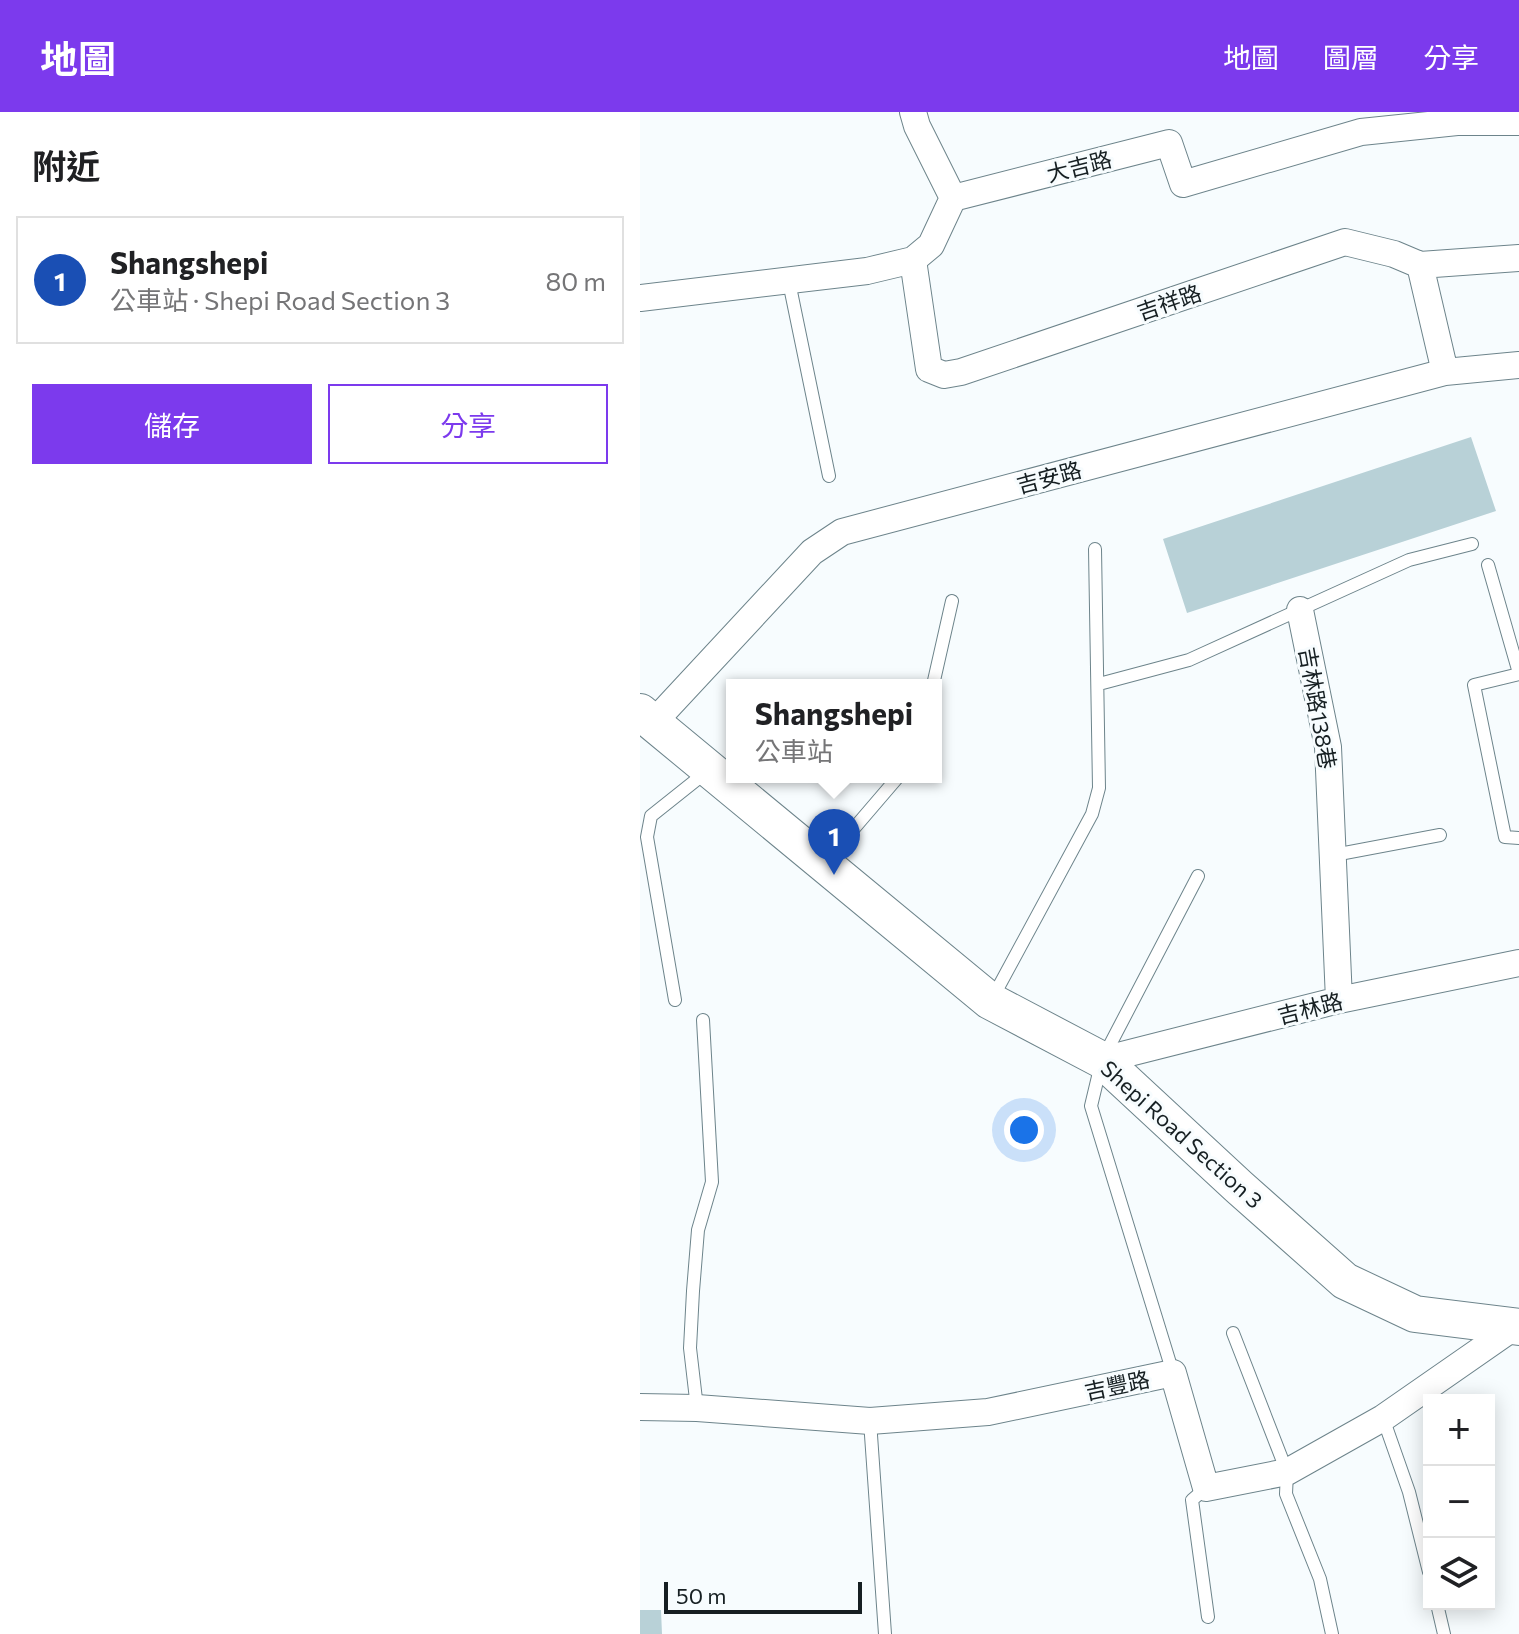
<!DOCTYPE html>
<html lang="zh-TW">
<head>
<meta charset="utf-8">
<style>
  :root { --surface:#fff; --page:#f2f2f2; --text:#202124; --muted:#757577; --line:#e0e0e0; --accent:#7c3aed }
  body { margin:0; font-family:Commissioner,"Noto Sans TC",sans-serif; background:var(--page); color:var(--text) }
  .controls { position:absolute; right:24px; bottom:24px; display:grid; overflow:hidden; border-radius:0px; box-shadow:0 4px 20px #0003 }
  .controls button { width:72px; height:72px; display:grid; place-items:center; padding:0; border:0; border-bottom:2px solid var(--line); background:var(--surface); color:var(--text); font:40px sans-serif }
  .scale { position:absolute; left:24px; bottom:20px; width:198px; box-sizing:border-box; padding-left:8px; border:4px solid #161f22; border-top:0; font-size:22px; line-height:28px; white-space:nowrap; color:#161f22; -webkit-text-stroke:6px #f7fcfe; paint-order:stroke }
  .you { position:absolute; left:384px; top:1018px; width:28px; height:28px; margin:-20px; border:6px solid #fff; border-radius:50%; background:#1a73e8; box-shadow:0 0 0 12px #1a73e833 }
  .badge { display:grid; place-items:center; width:52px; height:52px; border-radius:50%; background:var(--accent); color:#fff; font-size:26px; font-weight:700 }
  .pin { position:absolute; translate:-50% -66px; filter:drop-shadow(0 2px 4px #0008) }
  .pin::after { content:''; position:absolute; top:42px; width:28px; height:24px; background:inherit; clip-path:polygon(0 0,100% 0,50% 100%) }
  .popup { position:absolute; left:86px; top:567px; width:216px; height:104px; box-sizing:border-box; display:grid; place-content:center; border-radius:0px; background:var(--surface); filter:drop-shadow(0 2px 6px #0005); font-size:26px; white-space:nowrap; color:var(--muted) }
  .popup b { font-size:30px; color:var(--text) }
  .popup::after { content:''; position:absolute; left:50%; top:100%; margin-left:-16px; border:16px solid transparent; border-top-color:var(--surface) }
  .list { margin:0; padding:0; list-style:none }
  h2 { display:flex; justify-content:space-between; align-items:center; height:104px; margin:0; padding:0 32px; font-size:34px }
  h2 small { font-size:26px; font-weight:400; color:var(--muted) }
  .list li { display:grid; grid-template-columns:52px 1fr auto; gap:24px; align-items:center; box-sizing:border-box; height:128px; margin:0 16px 16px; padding:0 16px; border:2px solid var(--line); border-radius:0px }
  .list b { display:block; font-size:30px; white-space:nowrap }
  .list p { margin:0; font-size:26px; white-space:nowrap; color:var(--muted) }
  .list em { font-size:26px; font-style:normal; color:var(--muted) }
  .actions { display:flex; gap:16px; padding:24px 32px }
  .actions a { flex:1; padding:18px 0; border:2px solid var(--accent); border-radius:0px; text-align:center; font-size:28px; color:var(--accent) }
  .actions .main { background:var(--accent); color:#fff }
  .icon { flex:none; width:44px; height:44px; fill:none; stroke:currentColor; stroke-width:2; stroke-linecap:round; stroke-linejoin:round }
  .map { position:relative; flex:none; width:879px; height:1522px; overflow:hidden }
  header { display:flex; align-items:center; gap:48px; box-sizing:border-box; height:112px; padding:0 40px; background:var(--accent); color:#fff }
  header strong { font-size:38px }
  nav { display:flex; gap:44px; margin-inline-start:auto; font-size:28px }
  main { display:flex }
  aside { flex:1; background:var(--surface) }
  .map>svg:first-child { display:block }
  .building { fill:#b8d1d7 }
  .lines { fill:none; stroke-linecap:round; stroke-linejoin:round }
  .lane-casing { stroke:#6d848b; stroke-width:14 }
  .street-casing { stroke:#6d848b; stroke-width:28 }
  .secondary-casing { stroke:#6d848b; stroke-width:38 }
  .lane { stroke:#fff; stroke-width:12 }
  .street { stroke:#fff; stroke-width:26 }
  .secondary { stroke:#fff; stroke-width:36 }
  .labels { text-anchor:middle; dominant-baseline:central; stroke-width:6; stroke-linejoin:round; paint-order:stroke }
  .street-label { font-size:22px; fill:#161f22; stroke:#f7fcfe }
</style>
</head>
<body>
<header>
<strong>地圖</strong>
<nav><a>地圖</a><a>圖層</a><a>分享</a></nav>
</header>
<main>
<aside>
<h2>附近<small></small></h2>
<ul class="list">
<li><span class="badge" style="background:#1a4fb4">1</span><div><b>Shangshepi</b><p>公車站 · Shepi Road Section 3</p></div><em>80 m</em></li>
</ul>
<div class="actions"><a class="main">儲存</a><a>分享</a></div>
</aside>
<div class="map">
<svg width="879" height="1522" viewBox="0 0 879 1522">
  <rect width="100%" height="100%" fill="#f7fcfe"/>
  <path class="building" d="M831,325l25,74 -309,102 -24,-74z
    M0,1498h21l1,24h-22z"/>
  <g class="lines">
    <g class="lane-casing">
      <path id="lane" d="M149,170l40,194
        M848,453l31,108
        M879,562l-45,11 31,152 14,1
        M459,572l90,-24 220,-100 63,-16
        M293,573l19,-84
        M694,743l106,-20
        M186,749l72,-84
        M352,887l100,-185 7,-26 -4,-239
        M35,888l-28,-163 4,-21 54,-43
        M593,1221l54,139 -1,22 34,85 12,55
        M533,1261l-82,-267 11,-46 96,-184
        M57,1296l-7,-60 3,-57 5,-61 14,-48 -9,-162
        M743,1306l26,74 20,80
        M230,1309l15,213
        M566,1376l-14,12 16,117
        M797,1492l7,30"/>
    </g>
    <g class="street-casing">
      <path id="street" d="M273,0l4,14 36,72
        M273,148l16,109 15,6 17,-3 384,-130 49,12 26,11 99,-7
        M780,153l25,107
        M0,186l227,-27 46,-11 18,-15 22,-47 216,-55 14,41 178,-52 96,-10h62
        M660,498l28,137 11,253
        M13,611l159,-171 30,-20 603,-160 74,-7
        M462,948l237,-60 180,-37
        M0,1295l57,1 173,13 118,-9 185,-39 33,115 81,-16 96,-54 131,-91"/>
    </g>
    <g class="secondary-casing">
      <path id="secondary" d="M0,600l350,289 112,59 137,127 106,94 70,33 104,13"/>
    </g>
    <use href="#lane" class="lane"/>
    <use href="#street" class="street"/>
    <use href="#secondary" class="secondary"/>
  </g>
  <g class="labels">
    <g class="street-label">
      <text transform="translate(439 54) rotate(-14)">大吉路</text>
      <text transform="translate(529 190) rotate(-19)">吉祥路</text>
      <text transform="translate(409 365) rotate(-15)">吉安路</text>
      <text transform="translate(678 596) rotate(80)">吉林路138巷</text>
      <text transform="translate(670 896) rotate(-14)">吉林路</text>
      <text transform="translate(542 1022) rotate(42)">Shepi Road Section 3</text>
      <text transform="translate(477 1273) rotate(-12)">吉豐路</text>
    </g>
  </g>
</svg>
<div class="controls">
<button>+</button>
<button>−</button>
<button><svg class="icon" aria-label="layers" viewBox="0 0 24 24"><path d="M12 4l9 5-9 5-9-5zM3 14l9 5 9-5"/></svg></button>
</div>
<div class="scale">50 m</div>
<div class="you"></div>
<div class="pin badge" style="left:194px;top:763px;background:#1a4fb4">1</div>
<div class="popup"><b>Shangshepi</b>公車站</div>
</div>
</main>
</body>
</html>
